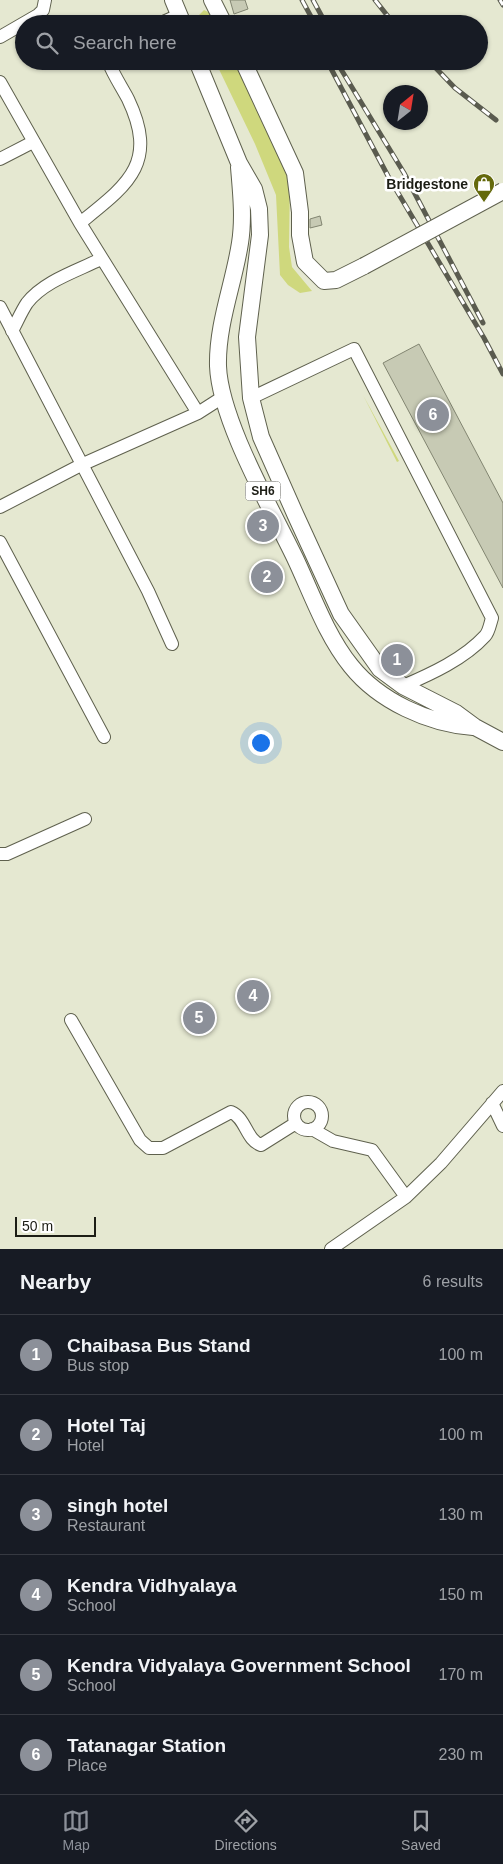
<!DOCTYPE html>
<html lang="en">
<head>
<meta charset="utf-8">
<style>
  :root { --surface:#171b24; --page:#242831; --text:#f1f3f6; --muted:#9ea1a6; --line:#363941; --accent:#8c9099 }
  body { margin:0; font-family:Helvetica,sans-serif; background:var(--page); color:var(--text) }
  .compass { position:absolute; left:383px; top:85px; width:45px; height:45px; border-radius:50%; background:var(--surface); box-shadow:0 1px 4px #0004; rotate:30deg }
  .scale { position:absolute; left:15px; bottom:12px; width:81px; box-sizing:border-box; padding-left:5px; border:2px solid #1c1d15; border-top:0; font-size:14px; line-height:18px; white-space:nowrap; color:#1c1d15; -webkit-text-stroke:4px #fff; paint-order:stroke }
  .you { position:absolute; left:260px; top:742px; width:18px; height:18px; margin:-12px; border:4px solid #fff; border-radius:50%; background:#1a73e8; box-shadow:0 0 0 8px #1a73e833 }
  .badge { display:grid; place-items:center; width:32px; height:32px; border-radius:50%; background:var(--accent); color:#fff; font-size:16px; font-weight:700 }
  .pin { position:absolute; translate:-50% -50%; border:2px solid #fff; box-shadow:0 1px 5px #0006 }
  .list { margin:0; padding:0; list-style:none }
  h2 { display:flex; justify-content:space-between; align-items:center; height:65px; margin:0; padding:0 20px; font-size:21px }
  h2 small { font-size:16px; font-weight:400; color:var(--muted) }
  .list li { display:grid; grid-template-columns:32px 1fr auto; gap:15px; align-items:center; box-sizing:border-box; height:80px; padding:0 20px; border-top:1px solid var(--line) }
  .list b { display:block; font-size:19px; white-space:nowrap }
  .list p { margin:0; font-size:16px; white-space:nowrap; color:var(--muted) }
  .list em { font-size:16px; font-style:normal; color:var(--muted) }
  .icon { flex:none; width:28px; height:28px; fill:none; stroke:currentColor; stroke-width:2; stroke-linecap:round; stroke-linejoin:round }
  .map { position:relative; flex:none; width:503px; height:1249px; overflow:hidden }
  .search { position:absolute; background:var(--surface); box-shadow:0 1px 4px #0004; left:15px; right:15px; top:15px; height:55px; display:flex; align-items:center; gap:12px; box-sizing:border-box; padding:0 18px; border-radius:28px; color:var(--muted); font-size:19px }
  .sheet { height:545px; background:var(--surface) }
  nav { display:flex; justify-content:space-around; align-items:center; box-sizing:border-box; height:70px; border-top:1px solid var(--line); background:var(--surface); font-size:14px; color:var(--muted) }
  nav a { display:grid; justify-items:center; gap:2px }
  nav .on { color:var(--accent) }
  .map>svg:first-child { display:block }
  .green { fill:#cfd87d }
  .building { fill:#c7cab4; stroke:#828571 }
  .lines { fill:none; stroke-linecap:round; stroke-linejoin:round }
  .minor-casing { stroke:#5f614e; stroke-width:14 }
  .major-casing { stroke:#5f614e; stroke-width:18 }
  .minor { stroke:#fff; stroke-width:12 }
  .major { stroke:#fff; stroke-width:16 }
  .rail-casing { stroke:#5a5b4f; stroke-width:5 }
  .rail { stroke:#fff; stroke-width:3; stroke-dasharray:9; stroke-linecap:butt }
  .major-bridge-casing { stroke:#5f614e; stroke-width:18; stroke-linecap:butt }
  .major-bridge { stroke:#fff; stroke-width:16 }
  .labels { text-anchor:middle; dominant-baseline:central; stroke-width:5; stroke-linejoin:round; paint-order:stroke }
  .shield { fill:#fff; stroke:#60615b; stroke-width:1 }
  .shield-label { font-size:12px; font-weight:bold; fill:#1c1d15 }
  .poi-label { font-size:14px; font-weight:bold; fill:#1c1d15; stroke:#fff; text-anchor:end }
</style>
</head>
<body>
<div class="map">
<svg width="503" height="1249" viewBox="0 0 503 1249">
  <rect width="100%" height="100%" fill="#e5e8d1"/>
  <path class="green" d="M204,10l8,4 5,10h-17l-2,-8z
    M215,61h20l55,120 -1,66 3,20 20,24 -12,2 -12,-8 -8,-10 -4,-80 -21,-51z
    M363,395l36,66 -2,1z"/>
  <path class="building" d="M230,0h15l3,9 -14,5z
    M320,216l2,9 -12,3v-9z
    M419,344l84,159v85l-120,-225z"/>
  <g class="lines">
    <g class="minor-casing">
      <path id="minor" d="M159,24l20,-9
        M0,37l38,-22 5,-5 2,-10
        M0,82l80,141 118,190
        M0,159l33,-17
        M80,223c47,-38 79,-59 48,-124 -7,-13 -15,-25 -20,-38
        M0,307l148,284 24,53
        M12,331c5,-9 9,-19 15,-28 17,-22 50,-32 74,-44
        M251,398l103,-49 138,269c-2,6 -3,14 -7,18 -21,23 -54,38 -82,50
        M0,507l81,-42 117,-52 25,-16
        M0,542l104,195
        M0,854h7l78,-35
        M71,1020l69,120 9,8h14l68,-36c15,6 15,28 30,33l35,-22
        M294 1116a14 14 0 1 1 28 0a14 14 0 1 1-28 0Z
        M492,1103l11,23
        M312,1129l21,12 39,9 34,47
        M331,1249l75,-52 35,-34 62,-72"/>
    </g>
    <g class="major-casing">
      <path id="major" d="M173,0l10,24
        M212,0l12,24
        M197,61l42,102 15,26 5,20 1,26 -13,102 4,61 10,39 35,79 45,98 39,55 23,17 53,27 19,14 28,15
        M243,61l52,112 5,39v23l5,27 19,19 12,-1 28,-14
        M239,167c2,25 5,51 1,76 -6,40 -23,81 -22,123 2,54 53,142 77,192 17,36 31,77 56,108 28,35 78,58 122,61"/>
    </g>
    <use href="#minor" class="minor"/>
    <use href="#major" class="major"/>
    <g class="rail-casing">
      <path id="rail" d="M302,0l13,24
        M313,0l13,24
        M375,0l19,24
        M500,0l3,5
        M327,61l61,115 96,162 19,36
        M336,61l68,112 79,150
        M429,61l26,27 41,32"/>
    </g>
    <use href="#rail" class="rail"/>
    <g class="major-bridge-casing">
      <path id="major-bridge" d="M364,266l139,-75"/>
    </g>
    <use href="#major-bridge" class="major-bridge"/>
  </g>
  <defs>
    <g id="shop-pin" transform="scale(1.125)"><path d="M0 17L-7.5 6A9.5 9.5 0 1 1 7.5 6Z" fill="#64690b" stroke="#fff"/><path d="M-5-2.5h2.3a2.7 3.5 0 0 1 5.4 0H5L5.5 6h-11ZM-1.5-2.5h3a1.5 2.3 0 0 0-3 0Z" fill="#fff"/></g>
  </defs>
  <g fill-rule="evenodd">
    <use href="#shop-pin" x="484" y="184"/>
  </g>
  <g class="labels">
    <rect class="shield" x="245.5" y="481.5" width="35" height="19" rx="4"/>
    <g class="shield-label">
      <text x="263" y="491">SH6</text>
    </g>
    <g class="poi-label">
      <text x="468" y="184">Bridgestone</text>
    </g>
  </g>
</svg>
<svg class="compass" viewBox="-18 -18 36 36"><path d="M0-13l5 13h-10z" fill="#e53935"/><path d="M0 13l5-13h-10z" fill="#9ea1a6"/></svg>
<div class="scale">50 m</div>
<div class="you"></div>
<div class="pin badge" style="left:397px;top:660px">1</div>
<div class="pin badge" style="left:267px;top:577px">2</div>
<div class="pin badge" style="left:263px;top:526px">3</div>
<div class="pin badge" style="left:253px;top:996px">4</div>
<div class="pin badge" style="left:199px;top:1018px">5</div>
<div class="pin badge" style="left:433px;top:415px">6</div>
<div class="search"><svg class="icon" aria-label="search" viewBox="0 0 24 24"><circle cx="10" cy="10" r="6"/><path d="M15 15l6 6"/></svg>Search here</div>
</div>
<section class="sheet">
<h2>Nearby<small>6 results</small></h2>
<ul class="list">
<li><span class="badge">1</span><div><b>Chaibasa Bus Stand</b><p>Bus stop</p></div><em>100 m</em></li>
<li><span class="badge">2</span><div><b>Hotel Taj</b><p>Hotel</p></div><em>100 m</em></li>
<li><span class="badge">3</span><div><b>singh hotel</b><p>Restaurant</p></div><em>130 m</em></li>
<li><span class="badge">4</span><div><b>Kendra Vidhyalaya</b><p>School</p></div><em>150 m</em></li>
<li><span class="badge">5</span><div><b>Kendra Vidyalaya Government School</b><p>School</p></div><em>170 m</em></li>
<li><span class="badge">6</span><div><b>Tatanagar Station</b><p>Place</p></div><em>230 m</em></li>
</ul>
</section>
<nav>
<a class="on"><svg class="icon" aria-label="map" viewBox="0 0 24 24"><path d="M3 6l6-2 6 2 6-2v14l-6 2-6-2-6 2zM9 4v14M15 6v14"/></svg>Map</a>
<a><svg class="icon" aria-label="directions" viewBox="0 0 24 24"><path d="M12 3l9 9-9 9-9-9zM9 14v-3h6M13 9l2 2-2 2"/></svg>Directions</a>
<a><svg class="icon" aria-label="saved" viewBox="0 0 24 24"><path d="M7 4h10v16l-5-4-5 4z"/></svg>Saved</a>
</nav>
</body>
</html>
